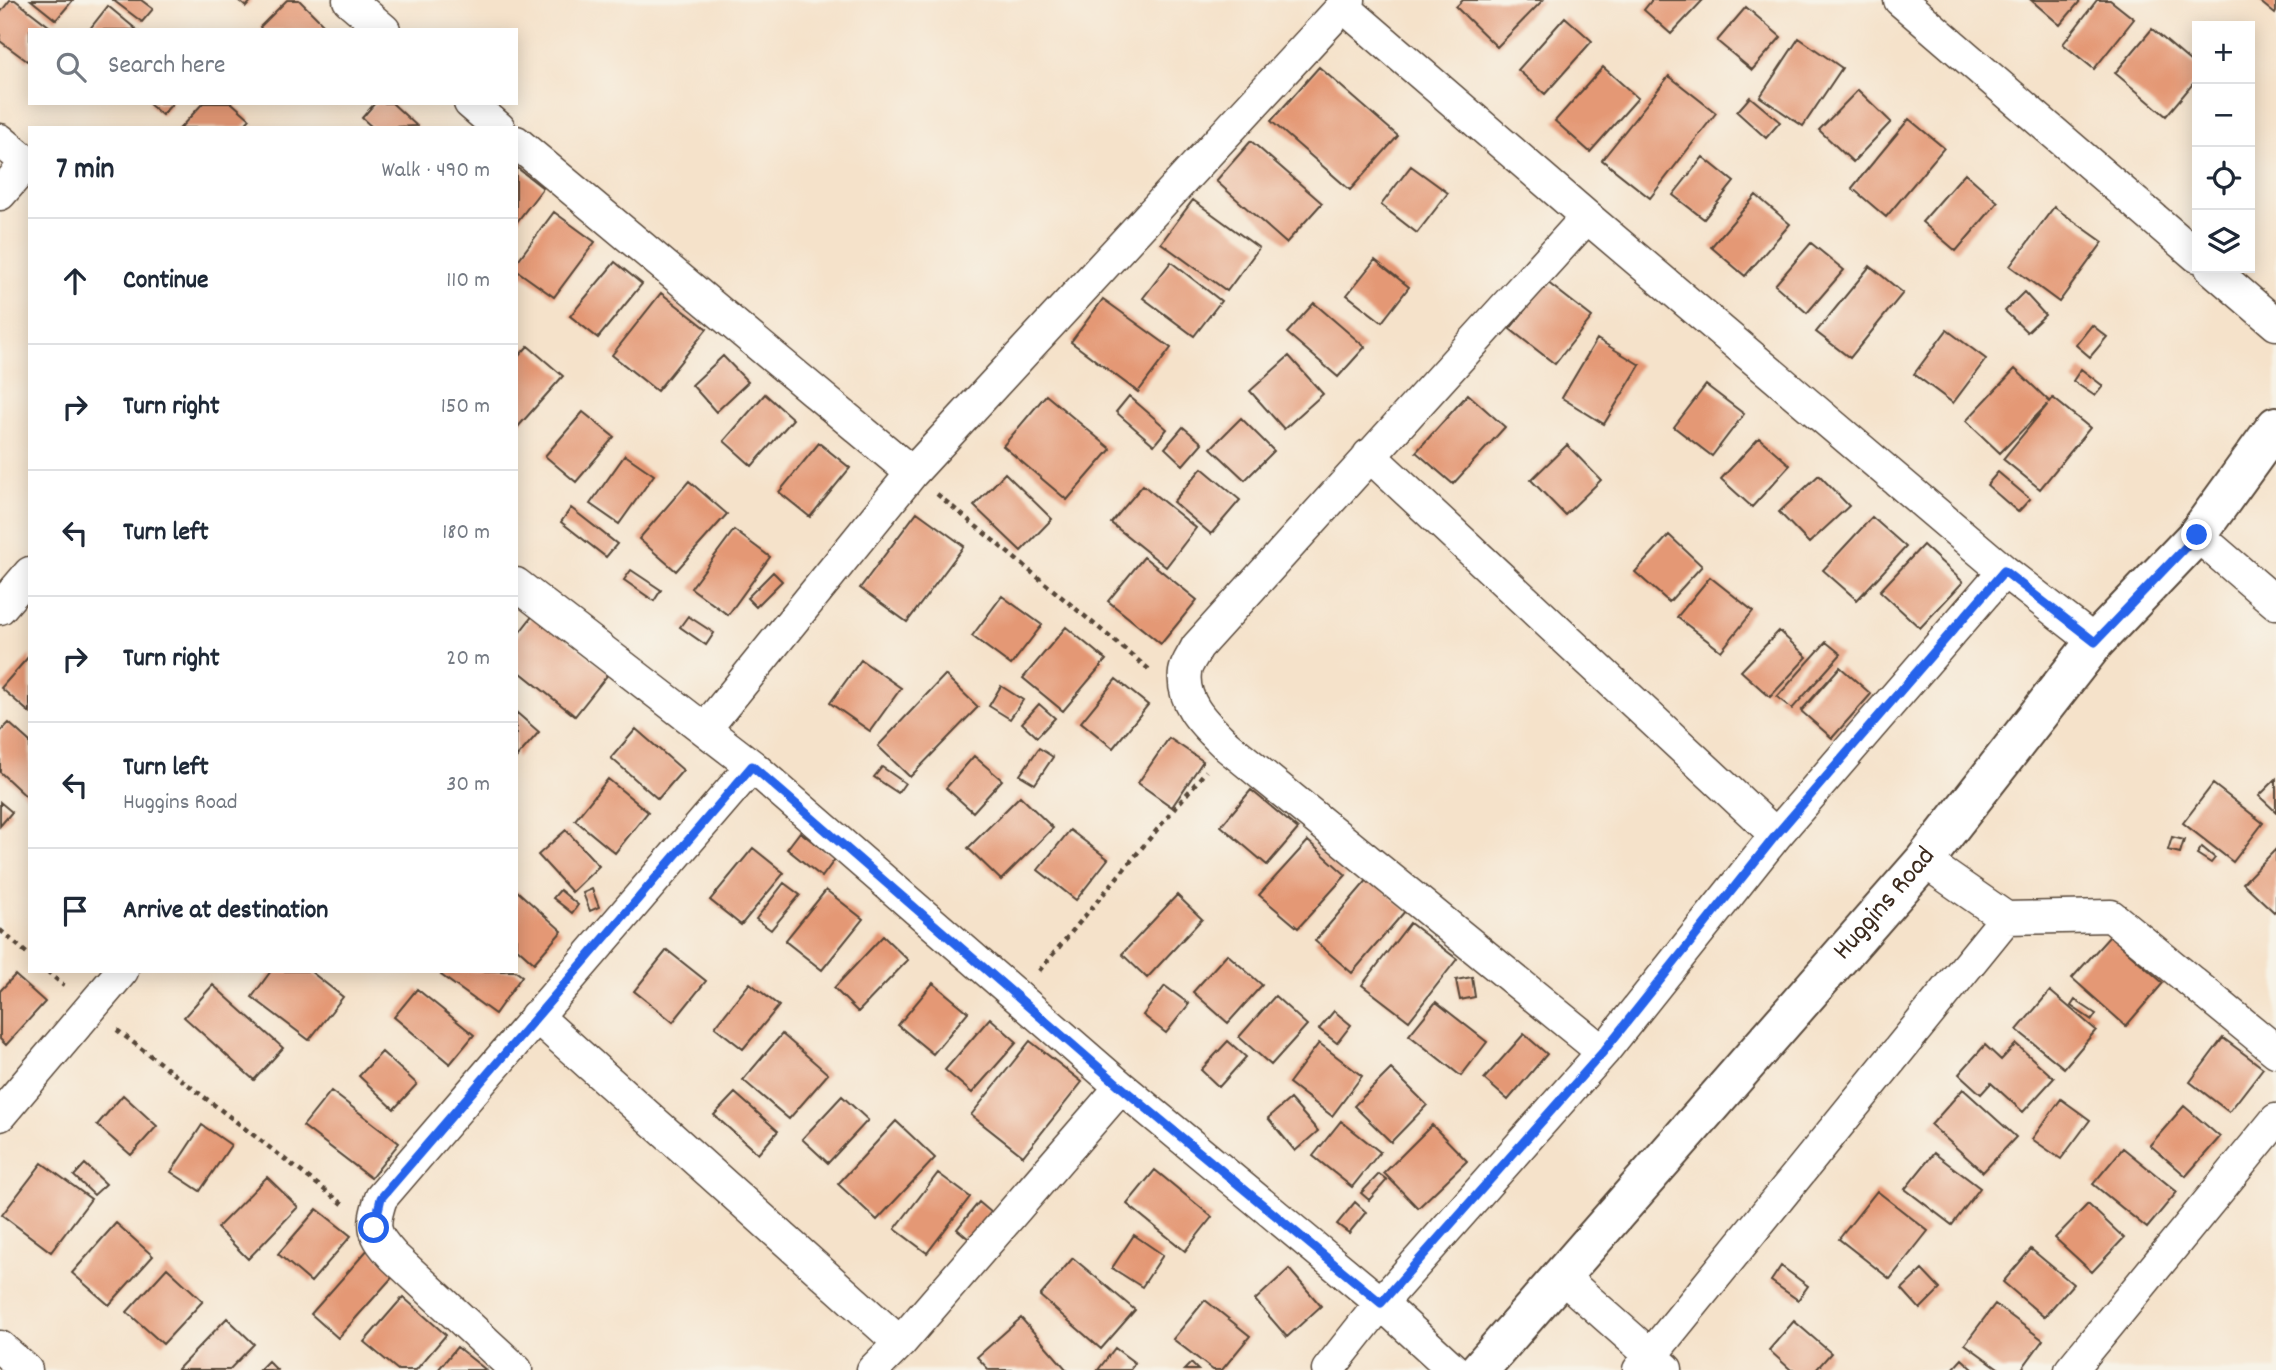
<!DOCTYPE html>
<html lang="en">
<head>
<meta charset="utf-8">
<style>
  :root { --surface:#fff; --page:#f6f6f7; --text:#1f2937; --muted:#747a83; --line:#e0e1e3 }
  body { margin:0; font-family:Dekko,sans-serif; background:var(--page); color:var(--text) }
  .controls { position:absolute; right:21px; top:21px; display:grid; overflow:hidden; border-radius:0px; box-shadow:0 4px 18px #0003 }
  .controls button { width:63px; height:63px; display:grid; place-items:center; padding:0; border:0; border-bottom:2px solid var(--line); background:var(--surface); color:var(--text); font:35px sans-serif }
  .stop { position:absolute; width:21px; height:21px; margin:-16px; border:5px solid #2563eb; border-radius:50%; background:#fff }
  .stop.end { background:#2563eb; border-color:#fff; box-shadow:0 2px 7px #0008 }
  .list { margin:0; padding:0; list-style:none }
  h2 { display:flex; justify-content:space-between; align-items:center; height:91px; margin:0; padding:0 28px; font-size:30px }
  h2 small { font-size:23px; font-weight:400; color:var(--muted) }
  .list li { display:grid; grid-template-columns:46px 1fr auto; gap:21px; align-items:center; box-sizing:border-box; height:126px; padding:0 28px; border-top:2px solid var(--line) }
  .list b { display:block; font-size:26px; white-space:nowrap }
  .list p { margin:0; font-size:23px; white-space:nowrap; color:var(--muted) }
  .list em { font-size:23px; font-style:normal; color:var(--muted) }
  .icon { flex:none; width:38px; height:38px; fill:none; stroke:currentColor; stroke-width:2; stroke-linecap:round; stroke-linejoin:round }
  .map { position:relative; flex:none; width:2276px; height:1370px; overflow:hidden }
  .search { position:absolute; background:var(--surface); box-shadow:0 4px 18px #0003; left:28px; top:28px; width:490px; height:77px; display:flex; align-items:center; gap:18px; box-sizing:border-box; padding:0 24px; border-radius:0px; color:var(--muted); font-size:26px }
  .panel { position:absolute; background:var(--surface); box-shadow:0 4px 18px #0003; left:28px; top:126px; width:490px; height:847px; border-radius:0px }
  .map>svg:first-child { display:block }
  .building { fill:#e49875 }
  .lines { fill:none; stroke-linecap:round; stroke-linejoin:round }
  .street-casing { stroke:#574638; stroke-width:35 }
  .secondary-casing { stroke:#574638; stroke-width:42 }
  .path { stroke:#574638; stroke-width:4.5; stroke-dasharray:5 5; stroke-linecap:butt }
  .street { stroke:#fff; stroke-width:32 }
  .secondary { stroke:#fff; stroke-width:38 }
  .route { stroke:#2563eb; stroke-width:9 }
  .labels { text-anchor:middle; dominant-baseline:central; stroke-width:7; stroke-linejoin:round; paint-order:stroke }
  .street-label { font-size:28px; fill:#3b2a1e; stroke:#f7f3e8 }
</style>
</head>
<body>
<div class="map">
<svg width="2276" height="1370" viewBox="0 0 2276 1370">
  <rect width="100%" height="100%" fill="#f7f3e8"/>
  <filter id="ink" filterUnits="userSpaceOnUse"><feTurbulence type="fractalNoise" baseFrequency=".0143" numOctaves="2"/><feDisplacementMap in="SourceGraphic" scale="14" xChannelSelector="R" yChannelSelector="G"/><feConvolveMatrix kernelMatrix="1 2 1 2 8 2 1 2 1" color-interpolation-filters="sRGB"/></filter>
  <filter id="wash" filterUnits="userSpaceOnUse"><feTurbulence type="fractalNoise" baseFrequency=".00686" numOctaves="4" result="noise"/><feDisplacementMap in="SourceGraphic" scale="28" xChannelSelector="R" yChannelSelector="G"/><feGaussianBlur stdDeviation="1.57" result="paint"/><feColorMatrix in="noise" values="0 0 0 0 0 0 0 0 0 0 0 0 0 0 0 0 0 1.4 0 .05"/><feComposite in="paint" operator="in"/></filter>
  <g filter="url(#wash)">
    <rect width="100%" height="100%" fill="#f5e2ca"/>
    <g id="blocks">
      <path class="building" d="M10,0h5l39,30h-24v28l-3,3 -27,-20v-28z
        M31,0h42l-17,20z
        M113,0h28l12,9 -11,13z
        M238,0h14l-6,7z
        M287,0h12l26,26 -3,4h-60l-2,-3z
        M1463,0h80l-46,47 -41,-40z
        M1652,0h51l-32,34 -27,-24z
        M2031,0h50l-21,25z
        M2097,0h13l24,19 -40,50 -31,-25z
        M2258,0h18v12l-1,2z
        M108,6l29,24h-48z
        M1746,7l35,30 -29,33 -35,-29z
        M1565,17l27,24 -47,53 -27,-24z
        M2152,29l45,38v12l-31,37 -51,-43z
        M1799,38l43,30 -39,58 -43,-29z
        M1319,67l79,69 -48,54 -79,-69z
        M1603,67l35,31 -48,54 -35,-31z
        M1669,76l47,37 -66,85 -48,-38z
        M1858,90l33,32 -38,40 -34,-32z
        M1750,97l30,25 -14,16 -29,-26z
        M148,103h25l-11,12z
        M203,103h29l18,16 -8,9h-62z
        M375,103h17l25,23 -44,2 -11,-10z
        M1909,119l35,29 -58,69 -34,-29z
        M1251,141l71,62 -36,40 -70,-62z
        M1703,157l31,25 -30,37 -31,-24z
        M1411,166l37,27 -31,40 -36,-28z
        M516,167l27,21 -27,35z
        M1965,173l33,29 -42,49 -34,-29z
        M1756,195l34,29 -45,52 -34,-29z
        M1193,200l66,48 -32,43 -66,-48z
        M2054,207l49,35 -44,60 -49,-36z
        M554,212l41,30 -41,55 -38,-27v-7z
        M1811,243l33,27 -37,43 -32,-28z
        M1375,260l34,27 -27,35 -35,-27z
        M615,262l27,22 -44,54 -28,-22z
        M1171,262l50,39 -27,35 -51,-38z
        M1870,266l33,27 -53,65 -34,-26z
        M1547,282l45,35 -37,47 -45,-35z
        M2024,292l21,23 -18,17 -22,-21z
        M661,293l46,36 -50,62 -45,-36z
        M1103,299l68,49 -33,44 -67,-50z
        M1314,303l51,44 -27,30 -51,-44z
        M2092,325l15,12 -17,20 -14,-12z
        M1947,330l39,29 -33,44 -39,-29z
        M1597,339l43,26 -36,59 -42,-26z
        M528,346l35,30 -47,53v-70z
        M723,356l25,26 -32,30 -24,-27z
        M1289,356l34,38 -39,35 -34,-38z
        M2015,369l35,33 3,-4 37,30 -50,61 -37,-30 45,-55 -48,49 -34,-32z
        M2081,369l22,17 -8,10 -22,-15z
        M1706,385l38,29 -32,42 -38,-29z
        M765,394l28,25 -41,47 -28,-25z
        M1468,394l37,33 -52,57 -37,-32z
        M1046,395l65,54 -44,51 -64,-54z
        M1129,396l38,33 -13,16 -38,-33z
        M583,412l31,25 -38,45 -31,-26z
        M1241,418l33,33 -29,29 -34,-32z
        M1183,427l19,16 -19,22 -18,-17z
        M1759,438l31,27 -38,42 -31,-28z
        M819,443l31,25 -40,49 -31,-25z
        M1567,445l34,35 -36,35 -34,-35z
        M625,455l29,20 -35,49 -29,-20z
        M1202,468l38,32 -29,34 -38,-32z
        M1998,472l32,27 -12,13 -31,-27z
        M1005,473l47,46 -31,32 -47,-45z
        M1819,475l30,31 -40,37 -30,-31z
        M689,481l38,33 -51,57 -37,-32z
        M1143,485l53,43 -30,39 -55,-44z
        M571,508l46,36 -11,13 -45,-35z
        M917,512l47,34 -57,76 -47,-34z
        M1872,517l34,30 -49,53 -34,-30z
        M734,530l36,27 -42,58 -37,-27z
        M1669,535l33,31 -33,36 -34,-30z
        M1923,545l40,37 -43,46 -40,-37z
        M1144,557l53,43 -36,44 -53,-43z
        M631,570l30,20 -7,11 -30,-21z
        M773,572l9,9 -26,26 -9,-9z
        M1710,577l43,34 -32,40 -44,-34z
        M1002,596l40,29 -31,40 -39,-29z
        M534,614l75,59 -34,43 -59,-47v-32z
        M688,616l26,17 -8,12 -26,-18z
        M1066,627l40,33 -43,51 -40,-33z
        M1779,631l28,26 -37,40 -29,-26z
        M1826,642l15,12 -49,55 -15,-12z
        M30,655v58l-29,-25z
        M861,660l40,28 -31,43 -40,-28z
        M1840,667l31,27 -39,44 -31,-27z
        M945,675l33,32 -68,70 -32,-31z
        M1116,679l32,26 -35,43 -32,-26z
        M1001,686l22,14 -13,19 -21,-13z
        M1039,704l16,14 -18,19 -15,-14z
        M516,712l23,20 -23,26z
        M9,723l21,19v58l-30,-28v-40z
        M636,729l47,41 -25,29 -47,-41z
        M1169,738l34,23 -31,46 -34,-24z
        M1039,748l14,9 -18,27 -15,-9z
        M974,756l28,24 -29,32 -27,-24z
        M882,767l23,16 -7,10 -24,-16z
        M608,779l40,33 -33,41 -40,-33z
        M2276,779v33l-17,-16z
        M2213,784l50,39 -30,39 -50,-39z
        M1251,790l47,39 -31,36 -46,-39z
        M1020,796l33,32 -52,52 -33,-32z
        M0,802l12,10 -12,14z
        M566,830l33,36 -27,26 -34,-37z
        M1070,830l38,29 -32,41 -38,-30z
        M800,832l35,27 -13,18 -35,-28z
        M2172,837l12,3 -4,13 -12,-3z
        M1308,841l38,34 -48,53 -39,-33z
        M2202,847l13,11 -4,5 -14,-9z
        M753,848l31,25 -43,52 -31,-25z
        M2276,849v61l-2,2 -31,-29z
        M1369,878l37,32 -54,63 -37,-32z
        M784,883l16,12 -29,35 -15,-11z
        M592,889l7,18 -9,4 -7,-18z
        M516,890l46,41 -28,32 -18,-16z
        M560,890l18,15 -6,8 -19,-15z
        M826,890l37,29 -41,51 -37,-29z
        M1177,895l25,24 -55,59 -25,-24z
        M1410,923l47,36 -48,62 -47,-36z
        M883,936l25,24 -50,52 -24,-24z
        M2110,936l53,47 -37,43 -54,-48z
        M667,950l39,31 -33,41 -39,-31z
        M1227,954l35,31 -34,38 -35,-31z
        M271,971h39l33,26 -34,43 -57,-43z
        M444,971h71l7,5 -27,38 -54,-39z
        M15,975l30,27 -39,43 -6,-6v-48z
        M1472,977l3,20 -15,3 -4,-20z
        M750,983l29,23 -36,43 -28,-22z
        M933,983l35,29 -35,42 -35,-29z
        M213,985l70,63 -29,32 -70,-63z
        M1165,986l24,18 -23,29 -23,-18z
        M417,989l57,46 -24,29 -56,-47z
        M2050,991l46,39 -32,38 -47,-38z
        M1275,996l32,29 -36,40 -32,-28z
        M2075,1000l21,14 -4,6 -21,-14z
        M1436,1002l51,40 -26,34 -52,-41z
        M1334,1011l17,14 -14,18 -18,-14z
        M990,1018l27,24 -45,51 -27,-23z
        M782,1034l46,40 -39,45 -46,-39z
        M1524,1034l23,20 -39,46 -24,-21z
        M2223,1038l40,30 -34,44 -39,-30z
        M1030,1041l52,41 -59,74 -52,-41z
        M1228,1041l18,16 -27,30 -18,-17z
        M1319,1043l43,33 -30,40 -43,-33z
        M2016,1044l38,34 -31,34 -32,-29 -10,11 -22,-20 26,-29 16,15z
        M382,1052l35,32 -23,25 -35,-33z
        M1391,1069l36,36 -36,37 -37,-36z
        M1963,1089l53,48 -33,35 -52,-47z
        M331,1091l68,52 -28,35 -68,-52z
        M735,1093l43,38 -20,23 -44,-39z
        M123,1095l34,31 -26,29 -34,-30z
        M842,1096l26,24 -40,43 -26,-24z
        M1290,1099l28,32 -23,20 -27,-33z
        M2061,1099l29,21 -29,39 -29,-20z
        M2184,1106l36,31 -34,39 -36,-31z
        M896,1121l39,37 -58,62 -39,-36z
        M1341,1121l39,31 -28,35 -39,-31z
        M202,1125l29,20 -31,46 -29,-19z
        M1432,1125l35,36 -49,47 -34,-35z
        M2123,1148l54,44 -30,36 -54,-44z
        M1934,1153l46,35 -28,37 -47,-36z
        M42,1163l49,36 -40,53 -49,-37z
        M85,1164l21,20 -12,11 -20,-19z
        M1155,1170l57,47 -27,34 -58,-47z
        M938,1173l32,24 -43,56 -32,-24z
        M1379,1174l8,6 -18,20 -8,-7z
        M267,1177l31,30 -50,52 -31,-31z
        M1877,1191l51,40 -38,48 -51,-40z
        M979,1202l13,11 -23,26 -12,-10z
        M1355,1202l11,10 -17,21 -12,-9z
        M2088,1204l36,34 -32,34 -37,-34z
        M317,1209l34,27 -40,46 -33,-28z
        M116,1223l37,33 -44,49 -37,-32z
        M1134,1235l29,20 -21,32 -30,-19z
        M369,1248l27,25 -58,65 -27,-24z
        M2031,1249l42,35 -29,33 -41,-35z
        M1073,1258l62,52 -34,39 -61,-53z
        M1781,1266l27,20 -10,14 -27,-19z
        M167,1268l36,33 -40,43 -36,-32z
        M1289,1269l32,37 -34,31 -32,-37z
        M1922,1270l18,19 -20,20 -18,-20z
        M403,1297l43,38 -30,35h-18l-34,-28z
        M1205,1300l45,36 -28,34h-9l-40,-31z
        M1995,1304l48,36 -22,30h-20l-36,-26z
        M227,1318l27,26 -25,26h-52z
        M1021,1318l46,52h-78l-12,-13z
        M1794,1321l37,32 -15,17h-25l-22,-20z
        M457,1347l29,23h-48z
        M1115,1348l20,15 -5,7h-32z
        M1962,1359l12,11h-22z
        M268,1361l9,9h-18z
        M1191,1363l7,7h-14z"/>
    </g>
  </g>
  <g filter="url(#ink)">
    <use href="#blocks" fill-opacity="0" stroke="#574638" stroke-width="2"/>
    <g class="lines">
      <g class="street-casing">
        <path id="street" d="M349,0l35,30
          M1900,0l297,256
          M1344,7l243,210 417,354 91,71
          M470,103l29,25
          M0,140l30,25
          M516,142l396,331
          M0,194l27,-31
          M1587,217l-390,430c-3,7 -11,17 -12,25 -4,32 22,54 42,74l376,306
          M2211,268l65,56
          M1369,455l407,380
          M2197,535l79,68
          M516,584l236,182 369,321 260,216 73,67
          M0,608l30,-35
          M705,729l207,-256 437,-473
          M1924,861l82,57 105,-2 165,135
          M536,1016l364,327
          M0,1115l122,-144
          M1561,1276l105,93
          M0,1347l26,23
          M516,1370l-122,-113c-21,-23 -23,-29 -13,-59l371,-432
          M873,1370l27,-27 221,-256
          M1328,1370l53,-67 222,-251 173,-217 228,-264
          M1639,1370l367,-452
          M2071,1370l205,-250"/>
      </g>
      <g class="secondary-casing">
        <g id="secondary">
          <path id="s1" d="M1479,1370l445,-509 171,-219 102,-107 79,-109"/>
        </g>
      </g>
      <path class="path" d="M937,494l214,177
        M0,930l30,26
        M47,971l17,15
        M1039,971l167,-200
        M117,1030l226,174"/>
      <use href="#street" class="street"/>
      <use href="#secondary" class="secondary"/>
    </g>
  </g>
  <g class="lines" filter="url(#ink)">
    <path class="route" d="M374,1228l7,-30 371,-432 369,321 260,216 222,-251 173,-217 228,-264 91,71 102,-107"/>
  </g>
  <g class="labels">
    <g class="street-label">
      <text stroke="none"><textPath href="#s1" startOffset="618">Huggins Road</textPath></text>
    </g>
  </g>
</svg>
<div class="controls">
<button>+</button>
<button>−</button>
<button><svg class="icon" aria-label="locate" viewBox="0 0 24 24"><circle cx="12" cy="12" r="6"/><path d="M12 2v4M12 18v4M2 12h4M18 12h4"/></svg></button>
<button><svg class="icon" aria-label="layers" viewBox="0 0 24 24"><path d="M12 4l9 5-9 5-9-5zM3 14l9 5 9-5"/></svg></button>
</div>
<div class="stop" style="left:374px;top:1228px"></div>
<div class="stop end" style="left:2197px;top:535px"></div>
<div class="search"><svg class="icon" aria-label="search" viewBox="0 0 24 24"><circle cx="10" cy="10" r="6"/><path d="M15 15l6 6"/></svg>Search here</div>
<section class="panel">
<h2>7 min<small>Walk · 490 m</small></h2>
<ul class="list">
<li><svg class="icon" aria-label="ahead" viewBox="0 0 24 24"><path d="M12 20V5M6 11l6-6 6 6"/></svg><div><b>Continue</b></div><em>110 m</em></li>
<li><svg class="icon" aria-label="right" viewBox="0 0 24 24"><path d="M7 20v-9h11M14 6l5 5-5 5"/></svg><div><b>Turn right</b></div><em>150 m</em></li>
<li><svg class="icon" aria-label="left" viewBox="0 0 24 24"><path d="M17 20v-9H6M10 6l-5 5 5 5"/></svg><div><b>Turn left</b></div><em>180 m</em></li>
<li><svg class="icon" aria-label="right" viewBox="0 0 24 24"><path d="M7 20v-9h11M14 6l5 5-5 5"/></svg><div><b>Turn right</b></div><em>20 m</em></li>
<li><svg class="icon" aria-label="left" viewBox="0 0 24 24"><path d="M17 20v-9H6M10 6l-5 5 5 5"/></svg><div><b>Turn left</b><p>Huggins Road</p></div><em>30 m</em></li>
<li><svg class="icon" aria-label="arrive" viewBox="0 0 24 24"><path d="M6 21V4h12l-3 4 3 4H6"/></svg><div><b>Arrive at destination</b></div></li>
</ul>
</section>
</div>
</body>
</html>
